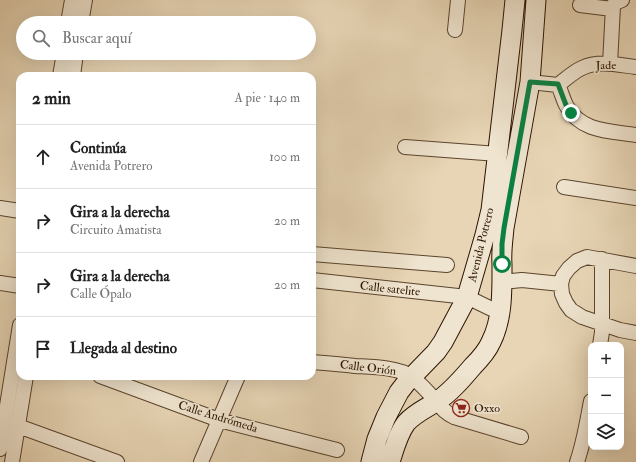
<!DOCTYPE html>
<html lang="es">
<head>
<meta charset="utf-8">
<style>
  :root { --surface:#fff; --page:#f2f2f2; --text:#222; --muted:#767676; --line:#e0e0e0 }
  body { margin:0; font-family:"IM FELL Double Pica",serif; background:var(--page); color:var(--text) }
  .controls { position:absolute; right:12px; bottom:12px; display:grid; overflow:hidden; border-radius:8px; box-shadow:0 4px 16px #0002 }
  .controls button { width:36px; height:36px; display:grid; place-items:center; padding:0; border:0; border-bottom:1px solid var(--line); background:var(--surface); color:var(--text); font:20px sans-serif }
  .stop { position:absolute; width:12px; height:12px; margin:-9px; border:3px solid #0b8043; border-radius:50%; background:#fff }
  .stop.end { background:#0b8043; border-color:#fff; box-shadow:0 1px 4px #0008 }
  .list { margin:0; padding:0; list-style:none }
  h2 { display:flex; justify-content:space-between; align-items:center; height:52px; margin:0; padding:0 16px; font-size:17px }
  h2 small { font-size:13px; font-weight:400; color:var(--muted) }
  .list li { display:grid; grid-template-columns:26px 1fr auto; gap:12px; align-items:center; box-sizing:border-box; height:64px; padding:0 16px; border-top:1px solid var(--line) }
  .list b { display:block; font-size:15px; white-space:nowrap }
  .list p { margin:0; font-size:13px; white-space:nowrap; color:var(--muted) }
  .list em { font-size:13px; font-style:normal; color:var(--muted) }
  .icon { flex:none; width:22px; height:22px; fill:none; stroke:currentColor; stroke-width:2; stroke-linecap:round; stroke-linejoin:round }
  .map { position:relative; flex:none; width:636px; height:462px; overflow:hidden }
  .search { position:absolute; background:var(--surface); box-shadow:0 4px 16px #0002; left:16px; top:16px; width:300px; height:44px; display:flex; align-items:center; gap:10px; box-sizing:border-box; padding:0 14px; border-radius:22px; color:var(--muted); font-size:15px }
  .panel { position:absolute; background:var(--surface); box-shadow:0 4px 16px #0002; left:16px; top:72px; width:300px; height:308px; border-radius:12px }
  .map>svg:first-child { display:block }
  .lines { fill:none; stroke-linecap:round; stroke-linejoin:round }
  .street-casing { stroke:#5b442d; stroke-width:16 }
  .secondary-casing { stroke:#2c1400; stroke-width:21 }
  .street { stroke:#efe4cf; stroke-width:14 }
  .secondary { stroke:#efe4cf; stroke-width:19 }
  .route { stroke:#0b8043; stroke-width:5 }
  .labels { text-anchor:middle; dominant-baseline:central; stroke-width:3.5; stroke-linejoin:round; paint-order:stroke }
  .street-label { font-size:12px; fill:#2c1400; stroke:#efe4cf }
  .poi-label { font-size:12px; fill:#2c1400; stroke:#efe4cf; text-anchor:start }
</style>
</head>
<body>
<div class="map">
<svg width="636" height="462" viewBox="0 0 636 462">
  <rect width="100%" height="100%" fill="#e7d5b5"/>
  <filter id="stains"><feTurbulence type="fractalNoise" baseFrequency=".005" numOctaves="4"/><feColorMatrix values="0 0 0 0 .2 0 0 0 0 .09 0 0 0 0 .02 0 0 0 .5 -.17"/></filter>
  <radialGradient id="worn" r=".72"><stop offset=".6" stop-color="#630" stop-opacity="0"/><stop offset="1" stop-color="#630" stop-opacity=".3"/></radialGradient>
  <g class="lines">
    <g class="street-casing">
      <path id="street" d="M580,5l32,4
        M68,23l4,-23
        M81,23l4,-23
        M455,30l3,-30
        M610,64l3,-58 2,-3 7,-3
        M60,76l4,-23
        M73,76l3,-23
        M530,82l28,3
        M558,85c3,6 5,14 8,20 14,27 44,26 70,30
        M558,85c8,-6 15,-13 24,-17 17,-8 36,-3 54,-1
        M405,147l93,7
        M564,187l72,11
        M0,208l20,3
        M312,254l135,11
        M636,266l-49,-9 -10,4 -8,7 -6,8 -2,8 1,10 4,9 5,7 11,7 38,13 16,3
        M312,280l155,17 33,16
        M502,282l20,-2 39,4
        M0,283l20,3
        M600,345l2,-13v-73
        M312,362c14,1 29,2 43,4 17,1 43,1 57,11 9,7 17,16 24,24 6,7 9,12 18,16l67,20
        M100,376l119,44 118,30
        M18,426l99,36
        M0,449l20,-124
        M12,462l14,-86
        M201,462l37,-86
        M577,462c7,-20 10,-40 14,-61"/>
    </g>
    <g class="secondary-casing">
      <path id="secondary" d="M371,462l6,-23 9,-22 13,-25 7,-9 30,-31 7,-10 24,-45 18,-62 6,-25 21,-180 3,-30
        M390,462c4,-13 8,-28 16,-39 9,-10 19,-14 30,-21 14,-9 26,-23 37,-36 7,-7 14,-15 18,-24 12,-24 11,-52 11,-78 -1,-12 1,-24 2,-36l26,-146 6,-82"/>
    </g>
    <use href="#street" class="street"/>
    <use href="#secondary" class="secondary"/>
  </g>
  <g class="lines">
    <path class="route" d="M502,264v-20l2,-16 26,-146 28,2 8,21 5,8"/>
  </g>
  <defs>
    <g id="supermarket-ring" transform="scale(0.9)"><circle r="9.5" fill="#efe4cf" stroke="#8f2418" stroke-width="1.5"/><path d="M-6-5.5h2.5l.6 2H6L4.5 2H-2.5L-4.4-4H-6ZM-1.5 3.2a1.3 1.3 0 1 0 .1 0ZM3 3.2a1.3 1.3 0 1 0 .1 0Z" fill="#8f2418"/></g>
  </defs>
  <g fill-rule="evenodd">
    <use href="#supermarket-ring" x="461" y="408"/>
  </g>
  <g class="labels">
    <g class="street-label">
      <text x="606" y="65">Jade</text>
      <text transform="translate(481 245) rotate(-76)">Avenida Potrero</text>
      <text transform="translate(390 289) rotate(6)">Calle satelite</text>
      <text transform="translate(368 368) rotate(7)">Calle Orión</text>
      <text transform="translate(218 417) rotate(17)">Calle Andrómeda</text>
    </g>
    <g class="poi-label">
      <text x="474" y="408">Oxxo</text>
    </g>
  </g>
  <rect width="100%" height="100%" filter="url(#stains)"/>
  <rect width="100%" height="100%" fill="url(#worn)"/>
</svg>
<div class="controls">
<button>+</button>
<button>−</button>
<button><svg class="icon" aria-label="layers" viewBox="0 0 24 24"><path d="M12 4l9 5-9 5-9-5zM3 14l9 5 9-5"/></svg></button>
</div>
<div class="stop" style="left:502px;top:264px"></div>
<div class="stop end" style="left:571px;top:113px"></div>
<div class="search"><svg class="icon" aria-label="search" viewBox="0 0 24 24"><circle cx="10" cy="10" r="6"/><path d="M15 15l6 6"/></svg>Buscar aquí</div>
<section class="panel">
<h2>2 min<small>A pie · 140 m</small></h2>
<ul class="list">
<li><svg class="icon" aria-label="ahead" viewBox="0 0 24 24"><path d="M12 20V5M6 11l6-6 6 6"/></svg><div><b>Continúa</b><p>Avenida Potrero</p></div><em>100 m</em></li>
<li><svg class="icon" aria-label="right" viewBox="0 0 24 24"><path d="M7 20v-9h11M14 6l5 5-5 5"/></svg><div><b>Gira a la derecha</b><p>Circuito Amatista</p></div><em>20 m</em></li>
<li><svg class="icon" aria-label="right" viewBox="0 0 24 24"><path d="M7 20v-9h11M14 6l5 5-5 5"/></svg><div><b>Gira a la derecha</b><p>Calle Ópalo</p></div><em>20 m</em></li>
<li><svg class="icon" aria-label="arrive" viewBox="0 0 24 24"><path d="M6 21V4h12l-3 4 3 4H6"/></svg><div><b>Llegada al destino</b></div></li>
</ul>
</section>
</div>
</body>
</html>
